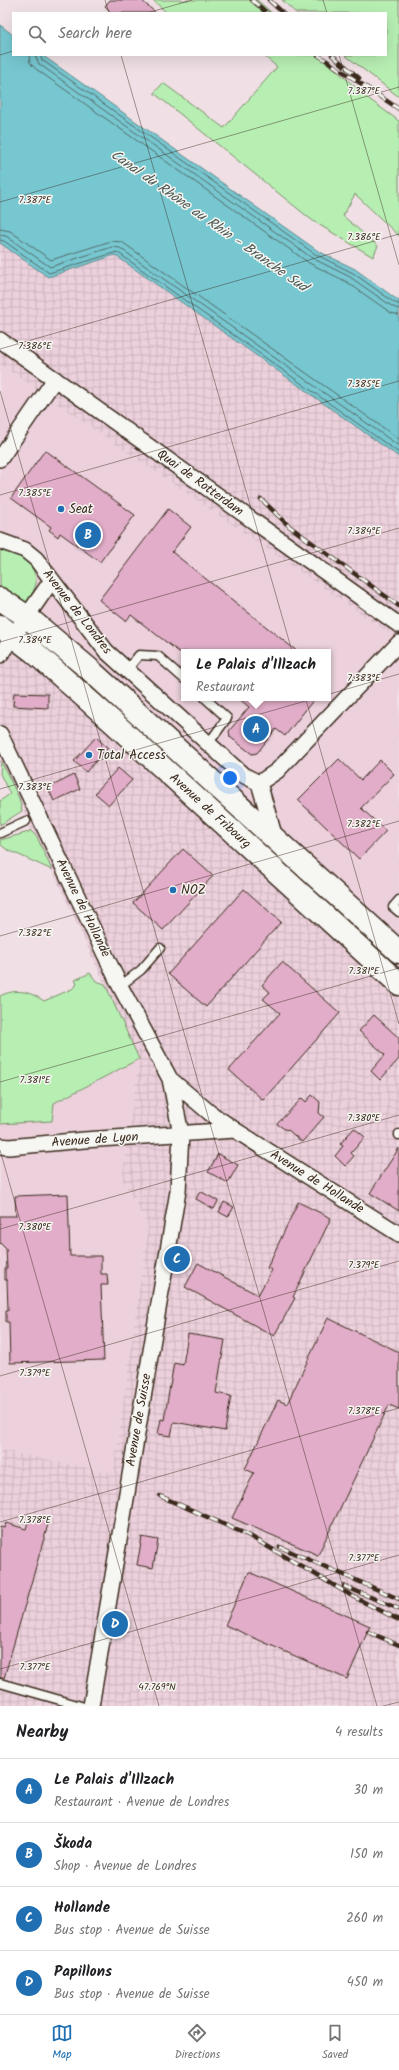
<!DOCTYPE html>
<html lang="en">
<head>
<meta charset="utf-8">
<style>
  :root { --surface:#fff; --page:#f6f6f6; --text:#202124; --muted:#757577; --line:#e0e0e0; --accent:#1f6fb2 }
  body { margin:0; font-family:Kalam,sans-serif; background:var(--page); color:var(--text) }
  .you { position:absolute; left:230px; top:778px; width:14px; height:14px; margin:-10px; border:3px solid #fff; border-radius:50%; background:#1a73e8; box-shadow:0 0 0 6px #1a73e833 }
  .badge { display:grid; place-items:center; width:26px; height:26px; border-radius:50%; background:var(--accent); color:#fff; font-size:13px; font-weight:700 }
  .pin { position:absolute; translate:-50% -50%; border:2px solid #fff; box-shadow:0 1px 4px #0006 }
  .popup { position:absolute; left:181px; top:649px; width:150px; height:52px; box-sizing:border-box; display:grid; place-content:center; border-radius:0px; background:var(--surface); filter:drop-shadow(0 1px 3px #0005); font-size:13px; white-space:nowrap; color:var(--muted) }
  .popup b { font-size:15px; color:var(--text) }
  .popup::after { content:''; position:absolute; left:50%; top:100%; margin-left:-8px; border:8px solid transparent; border-top-color:var(--surface) }
  .list { margin:0; padding:0; list-style:none }
  h2 { display:flex; justify-content:space-between; align-items:center; height:52px; margin:0; padding:0 16px; font-size:17px }
  h2 small { font-size:13px; font-weight:400; color:var(--muted) }
  .list li { display:grid; grid-template-columns:26px 1fr auto; gap:12px; align-items:center; box-sizing:border-box; height:64px; padding:0 16px; border-top:1px solid var(--line) }
  .list b { display:block; font-size:15px; white-space:nowrap }
  .list p { margin:0; font-size:13px; white-space:nowrap; color:var(--muted) }
  .list em { font-size:13px; font-style:normal; color:var(--muted) }
  .icon { flex:none; width:22px; height:22px; fill:none; stroke:currentColor; stroke-width:2; stroke-linecap:round; stroke-linejoin:round }
  .map { position:relative; flex:none; width:399px; height:1706px; overflow:hidden }
  .search { position:absolute; background:var(--surface); box-shadow:0 4px 16px #0002; left:12px; right:12px; top:12px; height:44px; display:flex; align-items:center; gap:10px; box-sizing:border-box; padding:0 14px; border-radius:0px; color:var(--muted); font-size:15px }
  .sheet { height:308px; background:var(--surface) }
  nav { display:flex; justify-content:space-around; align-items:center; box-sizing:border-box; height:56px; border-top:1px solid var(--line); background:var(--surface); font-size:11px; color:var(--muted) }
  nav a { display:grid; justify-items:center; gap:2px }
  nav .on { color:var(--accent) }
  .map>svg:first-child { display:block }
  .built { fill:#ecd1dc; fill-rule:evenodd }
  .industrial { fill:url(#industrial-grid) }
  .grass { fill:#b7efb3; stroke:#798c68 }
  .water { fill:#77c7d1; stroke:#5f8889 }
  .lines { fill:none; stroke-linecap:round; stroke-linejoin:round }
  .shore { stroke:#536966; stroke-width:1 }
  .building { fill:#e1adc8; stroke:#3b2a1e }
  .service-casing { stroke:#3b2a1e; stroke-width:11 }
  .minor-casing { stroke:#3b2a1e; stroke-width:18 }
  .primary-casing { stroke:#3b2a1e; stroke-width:25 }
  .service { stroke:#f6f6f2; stroke-width:8 }
  .minor { stroke:#f6f6f2; stroke-width:15 }
  .primary { stroke:#f6f6f2; stroke-width:22 }
  .rail-casing { stroke:#3b2a1e; stroke-width:4.5 }
  .rail { stroke:#f6f6f2; stroke-width:3; stroke-dasharray:9; stroke-linecap:butt }
  .ticks { fill:none; stroke:#3b2a1e; stroke-width:1; stroke-opacity:0.45 }
  .poi-dot { fill:#1f6fb2; stroke:#f6f6f2; stroke-width:1.5 }
  .labels { text-anchor:middle; dominant-baseline:central; stroke-width:3; stroke-linejoin:round; paint-order:stroke }
  .street-label { font-size:13px; fill:#3b2a1e; stroke:#f6f6f2 }
  .poi-label { font-size:13px; fill:#3b2a1e; stroke:#f6f6f2; text-anchor:start }
  .water-label { font-size:14px; font-style:italic; fill:#4d5954; stroke:#f6f6f2 }
  .ticks-label { font-size:10px; text-anchor:middle; fill:#3b2a1e; stroke:#f6f6f2; stroke-width:3; stroke-linejoin:round; paint-order:stroke }
</style>
</head>
<body>
<div class="map">
<svg width="399" height="1706" viewBox="0 0 399 1706">
  <defs>
    <pattern id="industrial-grid" width="8" height="8" patternUnits="userSpaceOnUse"><rect width="8" height="8" fill="#ecd1dc"/><path d="M0 4h8M4 0v8" fill="none" stroke="#cbb4bc"/></pattern>
  </defs>
  <rect width="100%" height="100%" fill="#f0e0e5"/>
  <filter id="ink" filterUnits="userSpaceOnUse"><feTurbulence type="fractalNoise" baseFrequency=".025" numOctaves="2"/><feDisplacementMap in="SourceGraphic" scale="8" xChannelSelector="R" yChannelSelector="G"/><feConvolveMatrix kernelMatrix="1 2 1 2 8 2 1 2 1" color-interpolation-filters="sRGB"/></filter>
  <g filter="url(#ink)">
    <path class="built" d="M0,363l399,275v333l-386,-348 22,-37 1,-8 -36,-29zM184,652h144v46h-144z
      M139,1059l-17,120 26,47 -35,247 -113,-22v-328l53,-20z"/>
    <path class="industrial" d="M0,243l48,34 67,-22 284,202v183l-399,-276z
      M13,623l386,348v735h-399v-256l113,23 35,-247 -26,-47 17,-120 -102,-222 -7,-7 -11,-32 -19,-37v-122z"/>
    <path class="grass" d="M153,0h104l15,13h-105z
      M282,0h117v97l-54,-42h41v-42h-90z
      M263,55h56l50,44 30,22v115l-44,-42 -12,22 35,30 -5,11 -60,-36 -159,-128 9,-10 61,45 53,-61z
      M0,549c16,4 28,7 34,23 2,5 3,10 1,15 -2,6 -6,11 -9,16l-26,-15z
      M1,761l18,37 3,13 -22,14v-24l10,-7 -10,-20z
      M30,830l7,7 15,33 -46,-21 -6,-5v-4l29,-8z
      M90,973l6,8 9,3 34,75 -85,44 -2,18 -52,3v-128c16,-8 29,-5 44,5l28,-12 5,-5 -2,-4z"/>
    <path class="water" d="M0,25l13,10v20h29l276,196 37,18 44,32v156l-284,-202 -67,22 -48,-34z"/>
    <g class="lines">
      <path class="shore" d="M29,55l1,8 6,6 273,194 38,19 44,31 8,2
        M35,55l4,9 273,194 38,19 43,30 6,2
        M40,55l2,5 273,194 38,19 42,30 4,1
        M0,229l10,2 41,29 60,-19 11,1 277,197
        M0,235l6,1 44,31 62,-20 8,1 279,198
        M0,240l4,1 45,32 68,-21 282,201"/>
    </g>
    <path class="building" d="M110,0h31l15,13h-44l-7,-7z
      M45,450l90,65 -35,47 -40,-29 -2,4 -5,-4 -4,-3 2,-3 -40,-29z
      M168,509l23,18 -19,25 126,100h-119l-48,-37 -5,6 -27,-21z
      M14,693l34,1v14l-35,-2z
      M238,698h77l-30,38 -9,-7 -19,24 -5,1 -22,-17 -1,-6 20,-24z
      M96,737l12,11 -22,24 -12,-11z
      M339,759l22,21 19,-20 14,14 -33,34 25,23 -27,28 -61,-59z
      M118,768l14,12 -23,25 -14,-12z
      M74,775l6,14 -26,12 -6,-13z
      M183,849l30,27 -50,54 -30,-27z
      M244,889l37,33 -75,85 -38,-33z
      M282,962l58,51 -77,87 -34,-30 51,-57 -17,-14 7,-7 -8,-7z
      M374,1015l25,23v21l-19,21 -9,-9 14,-16 -26,-24z
      M312,1095l8,7 -1,11 5,4 -22,25 -15,-13 -1,1 -9,-6 25,-26 4,4z
      M354,1128l11,9 -14,16 3,3 -9,10 -10,-10 8,-10 -3,-2z
      M399,1148v63l-29,-18z
      M218,1154l20,11 -10,18 -20,-11z
      M200,1191l18,10 -4,8 -18,-10z
      M68,1194l2,62h31v18h6l1,11h-7l3,75 -94,3 -1,-41h-3v-12h2l-1,-30h-2v-12h2l-1,-19 -6,-6v-27h16l-1,-20z
      M224,1202l10,5 -6,10 -9,-5z
      M298,1202l33,16 -38,79 2,1 -21,38 -89,-49 13,-24 60,32 14,-25 -5,-2z
      M328,1318l71,34v57l-10,-4 -71,150 -86,-37 22,-45 -9,-4 33,-69 9,4z
      M188,1334l37,6 -9,53 15,3 -6,35 -51,-9 -3,14 -13,-2 3,-15 3,1 10,-57 9,2z
      M30,1516l19,5 -45,157h-4v-151l4,1 2,-5 20,6z
      M142,1537l16,3 -5,28 -16,-3z
      M249,1572l121,54 -23,53 -122,-54z"/>
    <g class="lines">
      <g class="service-casing">
        <path id="service" d="M127,670l12,-15 19,1 26,23
          M205,698l22,20 -19,26
          M0,833l26,-12
          M399,900l-6,7 6,5
          M120,986l21,-16 19,-22
          M399,1134v1
          M0,1683l81,23"/>
      </g>
      <g class="minor-casing">
        <path id="minor" d="M0,340l399,285
          M0,459l55,-80
          M0,541l25,9 11,9 70,92 137,124 16,8
          M0,655l52,-75
          M0,734l120,252 50,93 11,55 -3,57 -87,515
          M259,783l18,-12 122,-128
          M259,783l16,55
          M170,1079l40,34 25,17 164,104
          M0,1146l9,1 75,-7 151,-10"/>
      </g>
      <g class="primary-casing">
        <path id="primary" d="M0,599l26,17 63,53 310,283
          M0,626l34,26 81,72 284,260"/>
      </g>
      <use href="#service" class="service"/>
      <use href="#minor" class="minor"/>
      <use href="#primary" class="primary"/>
      <g class="rail-casing">
        <path id="rail" d="M252,0l15,13
          M269,0l14,13
          M318,55l81,54
          M332,55l27,23
          M261,499l28,27 110,80
          M160,1496l88,39 106,62 45,23
          M280,1547l119,52
          M344,1586l55,23
          M368,1632l31,13"/>
      </g>
      <use href="#rail" class="rail"/>
    </g>
  </g>
  <path class="ticks" d="M105,0l4,13M323,0l4,13M147,13l45,-13M0,55l13,-4M121,55l278,969M339,55l60,210M0,202l399,-115M0,349l399,-115M0,391l377,1315M0,495l399,-114M0,642l399,-114M0,789l399,-115M0,936l399,-115M0,1082l399,-114M0,1150l159,556M0,1229l399,-114M0,1376l399,-115M0,1522l399,-114M0,1669l399,-114M383,1706l16,-4"/>
  <g class="poi-dot">
    <circle cx="61" cy="509" r="4"/>
    <circle cx="89" cy="755" r="4"/>
    <circle cx="173" cy="890" r="4"/>
  </g>
  <g class="labels">
    <g class="street-label">
      <text transform="translate(200 483) rotate(36)">Quai de Rotterdam</text>
      <text transform="translate(77 612) rotate(52)">Avenue de Londres</text>
      <text transform="translate(210 811) rotate(42)">Avenue de Fribourg</text>
      <text transform="translate(83 908) rotate(64)">Avenue de Hollande</text>
      <text transform="translate(95 1140) rotate(-4)">Avenue de Lyon</text>
      <text transform="translate(317 1182) rotate(32)">Avenue de Hollande</text>
      <text transform="translate(139 1420) rotate(-80)">Avenue de Suisse</text>
    </g>
    <g class="poi-label">
      <text x="69" y="509">Seat</text>
      <text x="97" y="755">Total Access</text>
      <text x="181" y="890">NOZ</text>
    </g>
    <g class="water-label">
      <text transform="translate(209 221) rotate(35)">Canal du Rhône au Rhin - Branche Sud</text>
    </g>
  </g>
  <g class="ticks-label">
    <text x="364" y="94">7.387°E</text>
    <text x="35" y="203">7.387°E</text>
    <text x="364" y="240">7.386°E</text>
    <text x="35" y="349">7.386°E</text>
    <text x="364" y="387">7.385°E</text>
    <text x="35" y="496">7.385°E</text>
    <text x="364" y="534">7.384°E</text>
    <text x="35" y="643">7.384°E</text>
    <text x="364" y="681">7.383°E</text>
    <text x="35" y="790">7.383°E</text>
    <text x="364" y="827">7.382°E</text>
    <text x="35" y="936">7.382°E</text>
    <text x="364" y="974">7.381°E</text>
    <text x="35" y="1083">7.381°E</text>
    <text x="364" y="1121">7.380°E</text>
    <text x="35" y="1230">7.380°E</text>
    <text x="364" y="1268">7.379°E</text>
    <text x="35" y="1376">7.379°E</text>
    <text x="364" y="1414">7.378°E</text>
    <text x="35" y="1523">7.378°E</text>
    <text x="364" y="1561">7.377°E</text>
    <text x="35" y="1670">7.377°E</text>
    <text x="157" y="1690">47.769°N</text>
  </g>
</svg>
<div class="you"></div>
<div class="pin badge" style="left:256px;top:729px">A</div>
<div class="popup"><b>Le Palais d'Illzach</b>Restaurant</div>
<div class="pin badge" style="left:88px;top:535px">B</div>
<div class="pin badge" style="left:177px;top:1259px">C</div>
<div class="pin badge" style="left:115px;top:1624px">D</div>
<div class="search"><svg class="icon" aria-label="search" viewBox="0 0 24 24"><circle cx="10" cy="10" r="6"/><path d="M15 15l6 6"/></svg>Search here</div>
</div>
<section class="sheet">
<h2>Nearby<small>4 results</small></h2>
<ul class="list">
<li><span class="badge">A</span><div><b>Le Palais d'Illzach</b><p>Restaurant · Avenue de Londres</p></div><em>30 m</em></li>
<li><span class="badge">B</span><div><b>Škoda</b><p>Shop · Avenue de Londres</p></div><em>150 m</em></li>
<li><span class="badge">C</span><div><b>Hollande</b><p>Bus stop · Avenue de Suisse</p></div><em>260 m</em></li>
<li><span class="badge">D</span><div><b>Papillons</b><p>Bus stop · Avenue de Suisse</p></div><em>450 m</em></li>
</ul>
</section>
<nav>
<a class="on"><svg class="icon" aria-label="map" viewBox="0 0 24 24"><path d="M3 6l6-2 6 2 6-2v14l-6 2-6-2-6 2zM9 4v14M15 6v14"/></svg>Map</a>
<a><svg class="icon" aria-label="directions" viewBox="0 0 24 24"><path d="M12 3l9 9-9 9-9-9zM9 14v-3h6M13 9l2 2-2 2"/></svg>Directions</a>
<a><svg class="icon" aria-label="saved" viewBox="0 0 24 24"><path d="M7 4h10v16l-5-4-5 4z"/></svg>Saved</a>
</nav>
</body>
</html>
